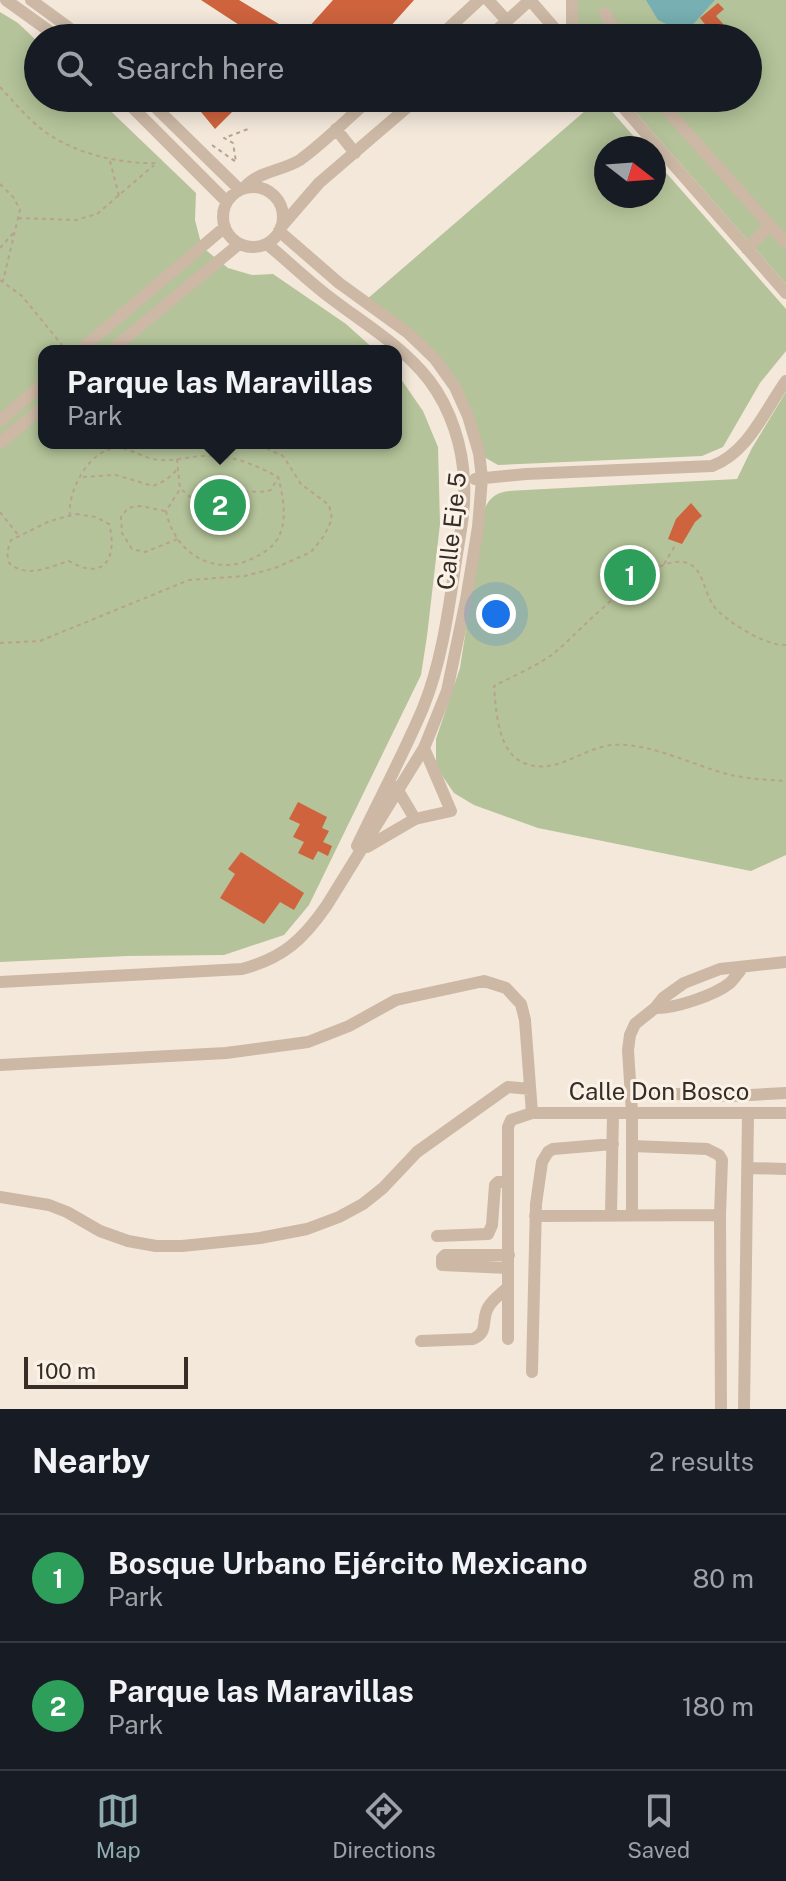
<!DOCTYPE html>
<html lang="en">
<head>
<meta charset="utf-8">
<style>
  :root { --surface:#171b24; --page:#242831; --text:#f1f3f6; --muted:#9ea1a6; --line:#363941; --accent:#90acb1 }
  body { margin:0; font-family:"Public Sans",sans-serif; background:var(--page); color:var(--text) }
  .compass { position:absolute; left:594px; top:136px; width:72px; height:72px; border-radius:50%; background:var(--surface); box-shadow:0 4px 20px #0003; rotate:107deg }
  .scale { position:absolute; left:24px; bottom:20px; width:164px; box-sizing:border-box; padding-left:8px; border:4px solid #382c27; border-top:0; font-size:22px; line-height:28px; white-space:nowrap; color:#382c27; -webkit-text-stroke:6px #fbf2e7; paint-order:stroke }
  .you { position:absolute; left:496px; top:614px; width:28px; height:28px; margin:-20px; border:6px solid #fff; border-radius:50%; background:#1a73e8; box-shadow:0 0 0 12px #1a73e833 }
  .badge { display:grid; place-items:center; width:52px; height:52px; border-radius:50%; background:var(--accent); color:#fff; font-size:26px; font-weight:700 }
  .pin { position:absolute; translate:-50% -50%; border:4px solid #fff; box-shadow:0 2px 8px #0006 }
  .popup { position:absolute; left:38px; top:345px; width:364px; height:104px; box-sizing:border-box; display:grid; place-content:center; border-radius:16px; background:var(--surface); filter:drop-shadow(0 2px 6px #0005); font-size:26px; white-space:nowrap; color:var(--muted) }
  .popup b { font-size:30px; color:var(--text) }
  .popup::after { content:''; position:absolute; left:50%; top:100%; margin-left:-16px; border:16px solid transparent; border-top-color:var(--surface) }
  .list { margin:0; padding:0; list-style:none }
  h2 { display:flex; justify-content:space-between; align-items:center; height:104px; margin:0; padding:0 32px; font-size:34px }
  h2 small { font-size:26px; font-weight:400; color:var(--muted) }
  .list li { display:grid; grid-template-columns:52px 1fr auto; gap:24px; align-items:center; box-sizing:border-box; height:128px; padding:0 32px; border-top:2px solid var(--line) }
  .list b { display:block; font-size:30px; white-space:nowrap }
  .list p { margin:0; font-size:26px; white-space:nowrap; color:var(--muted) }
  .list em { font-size:26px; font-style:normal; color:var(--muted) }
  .icon { flex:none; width:44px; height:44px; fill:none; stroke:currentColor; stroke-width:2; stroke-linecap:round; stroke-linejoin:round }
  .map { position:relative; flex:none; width:786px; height:1409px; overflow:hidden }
  .search { position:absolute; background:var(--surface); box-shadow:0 4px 20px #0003; left:24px; right:24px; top:24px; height:88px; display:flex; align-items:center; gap:20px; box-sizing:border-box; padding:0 28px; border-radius:44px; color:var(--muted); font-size:30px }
  .sheet { height:360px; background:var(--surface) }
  nav { display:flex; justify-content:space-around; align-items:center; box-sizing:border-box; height:112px; border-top:2px solid var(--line); background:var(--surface); font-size:22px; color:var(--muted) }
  nav a { display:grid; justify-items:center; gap:4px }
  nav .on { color:var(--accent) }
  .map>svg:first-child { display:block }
  .green { fill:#b4c399 }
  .water { fill:#77afb2 }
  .building { fill:#ce633e }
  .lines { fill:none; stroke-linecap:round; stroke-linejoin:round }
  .path { stroke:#b8a28f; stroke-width:2; stroke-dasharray:4 4; stroke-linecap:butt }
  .minor { stroke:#ccb8a5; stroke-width:12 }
  .labels { text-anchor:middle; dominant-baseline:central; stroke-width:6; stroke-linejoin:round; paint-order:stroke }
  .street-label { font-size:24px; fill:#382c27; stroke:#fbf2e7 }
</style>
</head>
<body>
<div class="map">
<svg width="786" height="1409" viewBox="0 0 786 1409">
  <rect width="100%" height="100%" fill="#f3e8da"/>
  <path class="green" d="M575,0h211v284l-163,-186h125v-60h-170z
    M0,12l18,11 20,19v56h59l99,95 -1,27 7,27 26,21 24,7 21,-1 73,50 30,27h-332v92h352v-71l27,39 15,36 2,77 -13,112 -6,39 -112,230 -25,30 -60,20 -97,1 -127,6z
    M600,98l44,50h-38v48h48v-37l132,150v42l-26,32 -37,64 -21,9 -204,9 -14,-8 -29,-73 -89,-84z
    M786,392v463l-35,16 -213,-43 -64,-23 -20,-12 -13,-19 -5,-11v-24l24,-71 24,-157c7,-21 22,-20 42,-21l211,-11 15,-31z"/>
  <path class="water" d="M646,0h69c-11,11 -19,23 -31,33l-26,-13z"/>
  <path class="building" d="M201,0h38l45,27 -6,11h-19z
    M333,0h81l-34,38h-81z
    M718,3l6,6 -8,7 16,18 -5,4h-18l-5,-7 4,-3 -8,-10z
    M207,98h39l-31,31 -18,-22z
    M691,503l11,13 -7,6 -13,22 -14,-5 8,-20z
    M298,802l29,15 -5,11 7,3 -6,11 9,4 -4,10 -10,-5 -5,9 -15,-7 6,-11 -11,-5 7,-13 -11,-5z
    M241,852l63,41 -10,17 -14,-8 -16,22 -44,-26 15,-24 -7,-5z"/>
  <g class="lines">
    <path class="path" d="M0,87c14,15 28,32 44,44 31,23 76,33 113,32
      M212,145l24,17 -3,-19 -9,-5 27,-10
      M110,161l9,35
      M0,184l14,14 6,12 -17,71
      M18,218l58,2 21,-6 57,-49
      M0,248l15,-17
      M0,280l22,16 44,54
      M177,459l3,30
      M83,477l33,-2 37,11 13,-6 12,-11
      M165,511l-25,-5 -12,2 -7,9 1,16 10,16 13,3 33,-13
      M0,512l19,24
      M76,514l20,3 13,7c9,34 -5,58 -40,37 -21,6 -41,18 -60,2l-2,-10 4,-13 39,-19z
      M70,516c-3,-25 20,-69 49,-68 13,1 26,11 41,12 14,1 28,-3 42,-4 28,-2 52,8 76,21 5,18 10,44 0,61 -5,10 -19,18 -29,22 -39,16 -75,-9 -83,-49l14,-22c7,4 13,12 20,16 19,11 29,-11 46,-13 10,-1 15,1 25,-2l7,-13
      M664,564l12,-20
      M0,643l40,-2 149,-61 56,-4 30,-8 36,-16 13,-16 8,-17 -3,-14 -28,-21 -18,-28 -28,-13
      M786,645c-18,2 -62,-24 -73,-40 -5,-8 -8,-19 -12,-28 -25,-56 -123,58 -148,77 -18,13 -40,22 -59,32 2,23 3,66 30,77 33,13 57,-15 88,-18 38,-3 82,21 119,30 18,4 37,5 55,6"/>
    <path class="minor" d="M6,0l53,38
      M31,0l52,38
      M488,0l19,21
      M530,0l33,38
      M572,0v38
      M605,13l14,25
      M438,38l41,-38
      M488,38l42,-38
      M123,98l104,104
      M146,98l94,92
      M615,98l171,195
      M656,98l130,145
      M336,129l19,24
      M245,187c14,-16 37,-16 55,-27 25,-18 48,-42 71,-62
      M223 217a30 30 0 1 1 60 0a30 30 0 1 1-60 0Z
      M281,227l38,-44 99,-85
      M267,244c22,18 42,38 65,55 34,26 70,47 97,81 22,29 34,67 35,102 2,28 -5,57 -9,85 -7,47 -14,97 -32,141 -20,47 -44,92 -66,138
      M747,249l23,-24
      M79,351l146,-124
      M110,351l129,-107
      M0,421l44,-38
      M0,443l44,-37
      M475,479l51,-5 186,-8c36,-13 53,-56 74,-85
      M396,787l19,32
      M367,847l48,-28 36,-8 -27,-63
      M0,982l242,-13c41,-11 61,-29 85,-64l97,-157 23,-57 19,-91 12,-73 4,-49 -3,-25 -11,-37 -13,-29 -20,-28 -27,-26 -69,-50 -60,-52
      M655,1008c19,1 60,-13 75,-25 5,-5 9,-11 13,-16
      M0,1065l226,-12 82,-11 41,-16 47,-26 88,-19 22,7 15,16 4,16 7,93
      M649,1093l84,3 53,-3
      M748,1168l38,1
      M0,1197l49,8 18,7 33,19 28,10 28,5h26l78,-8 47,-9 32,-12 24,-13 20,-16 34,-36 91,-65 22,2
      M611,1215l2,-102
      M632,1215v-102l-4,-63 2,-15 5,-11 20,-16 8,-10 21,-15 36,-14 66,-7
      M720,1215l1,194
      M535,1216l185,-1 2,-55 -3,-5 -12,-6 -75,-3
      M437,1236l51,-2 4,-9 3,-40 3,-3 10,-1
      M508,1268l-66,-3v-7l3,-3h64
      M508,1339v-212l3,-7 21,-7h254
      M421,1341l52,-2c17,-7 7,-20 16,-33 4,-7 13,-13 19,-19
      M532,1372l4,-168 6,-42 6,-10 5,-3 60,-5
      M744,1409l4,-295"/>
  </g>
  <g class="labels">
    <g class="street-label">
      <text transform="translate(451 531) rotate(-84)">Calle Eje 5</text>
      <text x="659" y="1091">Calle Don Bosco</text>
    </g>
  </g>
</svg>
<svg class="compass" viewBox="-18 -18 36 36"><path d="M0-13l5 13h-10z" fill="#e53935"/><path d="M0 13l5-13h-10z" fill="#9ea1a6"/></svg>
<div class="scale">100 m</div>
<div class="you"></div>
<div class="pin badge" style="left:630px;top:575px;background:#2e9e5b">1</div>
<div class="pin badge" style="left:220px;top:505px;background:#2e9e5b">2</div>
<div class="popup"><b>Parque las Maravillas</b>Park</div>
<div class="search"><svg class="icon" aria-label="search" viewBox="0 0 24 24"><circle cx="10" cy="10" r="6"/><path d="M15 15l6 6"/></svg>Search here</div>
</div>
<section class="sheet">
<h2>Nearby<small>2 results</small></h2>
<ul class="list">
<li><span class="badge" style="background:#2e9e5b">1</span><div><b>Bosque Urbano Ejército Mexicano</b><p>Park</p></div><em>80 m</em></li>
<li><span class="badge" style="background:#2e9e5b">2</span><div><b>Parque las Maravillas</b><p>Park</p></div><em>180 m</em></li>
</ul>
</section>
<nav>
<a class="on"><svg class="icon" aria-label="map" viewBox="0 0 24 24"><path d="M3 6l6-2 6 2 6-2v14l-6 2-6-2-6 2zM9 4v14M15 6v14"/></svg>Map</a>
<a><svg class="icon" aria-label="directions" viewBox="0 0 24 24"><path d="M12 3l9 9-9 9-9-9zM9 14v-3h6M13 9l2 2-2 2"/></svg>Directions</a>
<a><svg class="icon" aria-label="saved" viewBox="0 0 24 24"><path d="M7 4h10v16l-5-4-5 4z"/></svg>Saved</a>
</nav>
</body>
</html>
